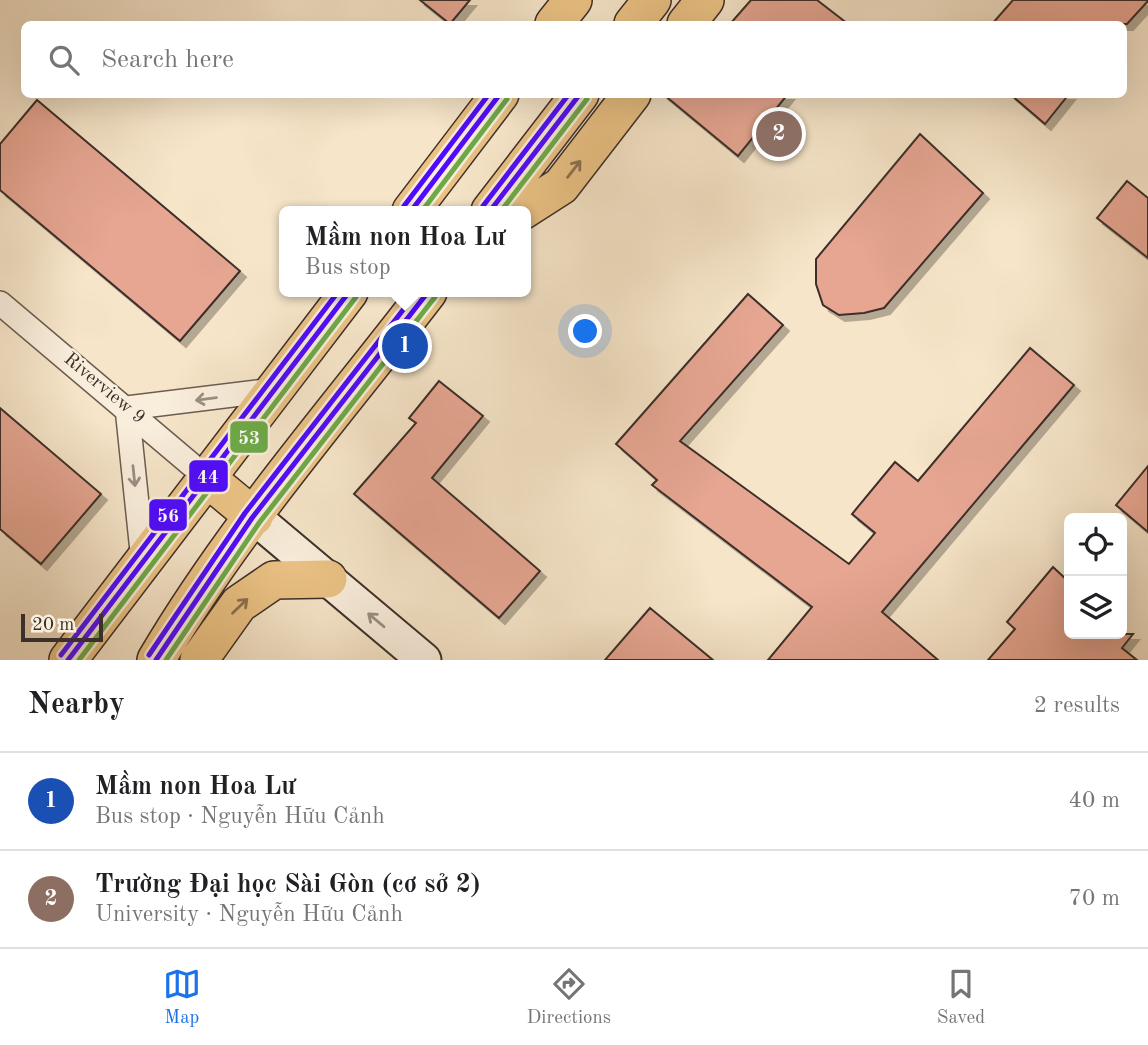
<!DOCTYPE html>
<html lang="en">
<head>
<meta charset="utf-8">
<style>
  :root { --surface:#fff; --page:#f6f6f6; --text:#202124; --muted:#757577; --line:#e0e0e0; --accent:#1a73e8 }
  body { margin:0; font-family:"Old Standard TT",serif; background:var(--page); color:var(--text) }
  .controls { position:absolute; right:21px; bottom:21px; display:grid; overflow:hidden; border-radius:10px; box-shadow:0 7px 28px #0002 }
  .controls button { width:63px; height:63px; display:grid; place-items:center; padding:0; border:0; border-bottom:2px solid var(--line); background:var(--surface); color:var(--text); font:35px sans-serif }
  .scale { position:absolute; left:21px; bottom:18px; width:82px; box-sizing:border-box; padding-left:7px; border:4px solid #3d2f2a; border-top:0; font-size:19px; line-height:24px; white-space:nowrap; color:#3d2f2a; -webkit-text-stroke:5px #f9eedc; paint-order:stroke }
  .you { position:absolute; left:586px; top:332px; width:24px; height:24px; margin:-18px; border:5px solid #fff; border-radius:50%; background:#1a73e8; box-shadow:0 0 0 10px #1a73e833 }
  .badge { display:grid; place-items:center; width:46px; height:46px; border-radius:50%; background:var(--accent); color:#fff; font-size:23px; font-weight:700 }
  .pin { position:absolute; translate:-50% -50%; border:4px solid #fff; box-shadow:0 2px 7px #0006 }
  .popup { position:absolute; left:279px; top:206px; width:252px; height:91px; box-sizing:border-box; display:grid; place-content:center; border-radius:10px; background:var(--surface); filter:drop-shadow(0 2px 5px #0005); font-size:23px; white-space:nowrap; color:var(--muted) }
  .popup b { font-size:26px; color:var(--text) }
  .popup::after { content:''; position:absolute; left:50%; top:100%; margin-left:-14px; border:14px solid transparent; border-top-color:var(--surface) }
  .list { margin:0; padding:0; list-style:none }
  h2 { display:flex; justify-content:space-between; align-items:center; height:91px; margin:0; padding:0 28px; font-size:30px }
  h2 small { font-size:23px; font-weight:400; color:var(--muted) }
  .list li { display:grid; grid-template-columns:46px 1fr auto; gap:21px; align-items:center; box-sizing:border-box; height:98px; padding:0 28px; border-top:2px solid var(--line) }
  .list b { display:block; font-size:26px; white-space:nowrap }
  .list p { margin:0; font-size:23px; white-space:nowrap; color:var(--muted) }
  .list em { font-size:23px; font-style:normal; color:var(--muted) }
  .icon { flex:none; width:38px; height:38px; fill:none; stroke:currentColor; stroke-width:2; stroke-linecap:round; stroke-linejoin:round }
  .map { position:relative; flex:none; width:1148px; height:660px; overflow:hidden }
  .search { position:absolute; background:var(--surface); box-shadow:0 7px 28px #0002; left:21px; right:21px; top:21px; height:77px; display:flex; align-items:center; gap:18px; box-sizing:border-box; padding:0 24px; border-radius:10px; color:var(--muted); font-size:26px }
  .sheet { height:287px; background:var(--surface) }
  nav { display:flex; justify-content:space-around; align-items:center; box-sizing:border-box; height:98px; border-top:2px solid var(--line); background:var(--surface); font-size:19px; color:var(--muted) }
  nav a { display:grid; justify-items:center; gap:4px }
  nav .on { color:var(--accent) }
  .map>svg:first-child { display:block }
  .building { fill:#e6a692; stroke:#3d2f2a; stroke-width:2; filter:url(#shadow) }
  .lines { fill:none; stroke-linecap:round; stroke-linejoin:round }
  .street-casing { stroke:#6b5c52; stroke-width:26 }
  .secondary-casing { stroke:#3d2f2a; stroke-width:37 }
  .primary-casing { stroke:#3d2f2a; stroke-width:40 }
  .street { stroke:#f9eedc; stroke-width:23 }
  .secondary { stroke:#f9eedc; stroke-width:33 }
  .primary { stroke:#ebc284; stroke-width:37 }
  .bus-1-casing { stroke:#f9eedc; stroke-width:10 }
  .bus-2-casing { stroke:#f9eedc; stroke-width:10 }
  .bus-3-casing { stroke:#f9eedc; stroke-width:10 }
  .bus-1 { stroke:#4f0aff; stroke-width:5 }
  .bus-2 { stroke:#6daa48; stroke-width:5 }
  .bus-3 { stroke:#4f0aff; stroke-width:5 }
  .oneway { stroke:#8b7152 }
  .oneway2 { stroke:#9b8e83 }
  .labels { text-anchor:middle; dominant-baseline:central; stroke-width:5; stroke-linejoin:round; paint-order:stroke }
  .street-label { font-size:19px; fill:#3d2f2a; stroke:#f9eedc }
  .line-badge { stroke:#f9eedc; stroke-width:2.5 }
  .badge-label { font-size:19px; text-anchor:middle; font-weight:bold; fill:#fff }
</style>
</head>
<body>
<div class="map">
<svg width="1148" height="660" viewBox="0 0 1148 660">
  <defs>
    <filter id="shadow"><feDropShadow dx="6" dy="6" stdDeviation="0" flood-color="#0004"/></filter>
  </defs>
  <rect width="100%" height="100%" fill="#f6e5c9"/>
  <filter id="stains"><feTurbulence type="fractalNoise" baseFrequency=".00286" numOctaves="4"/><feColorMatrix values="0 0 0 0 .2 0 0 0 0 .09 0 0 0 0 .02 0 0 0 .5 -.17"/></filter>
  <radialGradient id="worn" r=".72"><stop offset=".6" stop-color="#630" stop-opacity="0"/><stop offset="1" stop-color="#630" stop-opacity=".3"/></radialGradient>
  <path class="building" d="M420,0h50l-20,24z
    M751,0h66l31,24h-118z
    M1013,0h135v1l-21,23h-135z
    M663,94h125l-50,62z
    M1010,94h59l-24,30z
    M37,100l203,171 -60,70 -180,-151v-46z
    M920,134l63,59 -99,115 -20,5 -25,2 -16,-10 -7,-21v-25z
    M1127,181l21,17v60l-51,-40z
    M748,294l35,31 -103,116 169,123 26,-31 -23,-19 43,-52 23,19 112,-133 44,37 -192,227 56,48h-170l44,-53 -160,-122 5,-5 -41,-36z
    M439,381l44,35 -51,62 108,93 -41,47 -145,-124 62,-71 -7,-5z
    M0,408l101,86 -60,70 -41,-35z
    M1148,466v66l-32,-27z
    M1053,567l16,15v52h64l-11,14 15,12h-149l27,-31 -8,-7z
    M650,608l63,52h-108z"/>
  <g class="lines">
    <g class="street-casing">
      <path id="street" d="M0,303l207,175
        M127,408l16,153
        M127,408l146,-18"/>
    </g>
    <g class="secondary-casing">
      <path id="secondary" d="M254,517l170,143"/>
    </g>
    <g class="primary-casing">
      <path id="primary" d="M554,24l19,-24
        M633,24l19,-24
        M686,24l19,-24
        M411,211l89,-117
        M490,211l90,-117
        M522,211l39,-25 71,-92
        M207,478l47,39
        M68,660l281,-368
        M156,660c77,-131 180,-248 272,-368
        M199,660l40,-56 35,-24 54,-1"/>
    </g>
    <use href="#street" class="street"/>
    <use href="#secondary" class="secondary"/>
    <use href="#primary" class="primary"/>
    <g class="bus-1-casing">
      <path id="bus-1" d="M411,211l89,-117
        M490,211l90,-117
        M68,660l281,-368
        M156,660l96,-142 176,-226"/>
    </g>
    <g class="bus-2-casing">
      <path id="bus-2" d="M422,211l85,-112
        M501,211l86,-112
        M79,660l277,-363
        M166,660l93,-137 176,-226"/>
    </g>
    <g class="bus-3-casing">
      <path id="bus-3" d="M404,206l85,-112
        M483,206l86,-112
        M61,655l277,-363
        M149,655l96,-142 172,-221"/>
    </g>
    <use href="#bus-1" class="bus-1"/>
    <use href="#bus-2" class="bus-2"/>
    <use href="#bus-3" class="bus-3"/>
  </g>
  <defs><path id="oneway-shaft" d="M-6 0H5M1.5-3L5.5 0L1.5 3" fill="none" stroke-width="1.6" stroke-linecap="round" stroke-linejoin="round" transform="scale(1.75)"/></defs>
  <g class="oneway">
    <use href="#oneway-shaft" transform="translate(574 169) rotate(-52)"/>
    <use href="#oneway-shaft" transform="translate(240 606) rotate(-44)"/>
  </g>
  <g class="oneway2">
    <use href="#oneway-shaft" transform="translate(206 399) rotate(173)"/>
    <use href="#oneway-shaft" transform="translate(134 476) rotate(84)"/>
    <use href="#oneway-shaft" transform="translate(376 620) rotate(-140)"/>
  </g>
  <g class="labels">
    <g class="street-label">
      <text transform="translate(104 389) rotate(40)">Riverview 9</text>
    </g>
  </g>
  <g class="line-badge">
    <rect x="229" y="420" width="40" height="34" rx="7" fill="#6daa48"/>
    <rect x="188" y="459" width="41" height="34" rx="7" fill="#4f0aff"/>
    <rect x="148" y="498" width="40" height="34" rx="7" fill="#4f0aff"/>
  </g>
  <g class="badge-label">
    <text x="249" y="444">53</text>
    <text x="208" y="483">44</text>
    <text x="168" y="522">56</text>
  </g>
  <rect width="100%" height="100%" filter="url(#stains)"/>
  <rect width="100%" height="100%" fill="url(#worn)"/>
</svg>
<div class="controls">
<button><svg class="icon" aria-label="locate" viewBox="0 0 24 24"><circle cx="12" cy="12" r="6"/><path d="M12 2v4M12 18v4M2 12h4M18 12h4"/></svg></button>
<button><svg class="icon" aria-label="layers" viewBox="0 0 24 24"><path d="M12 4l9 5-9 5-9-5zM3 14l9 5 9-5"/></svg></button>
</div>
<div class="scale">20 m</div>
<div class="you"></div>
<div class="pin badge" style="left:405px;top:346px;background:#1a4fb4">1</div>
<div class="popup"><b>Mầm non Hoa Lư</b>Bus stop</div>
<div class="pin badge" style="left:779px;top:134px;background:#8d6e63">2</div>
<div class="search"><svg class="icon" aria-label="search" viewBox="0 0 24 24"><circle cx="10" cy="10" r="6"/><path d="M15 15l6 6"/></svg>Search here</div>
</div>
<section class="sheet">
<h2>Nearby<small>2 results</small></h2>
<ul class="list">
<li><span class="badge" style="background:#1a4fb4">1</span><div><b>Mầm non Hoa Lư</b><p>Bus stop · Nguyễn Hữu Cảnh</p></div><em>40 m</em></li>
<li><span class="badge" style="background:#8d6e63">2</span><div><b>Trường Đại học Sài Gòn (cơ sở 2)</b><p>University · Nguyễn Hữu Cảnh</p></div><em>70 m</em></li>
</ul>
</section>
<nav>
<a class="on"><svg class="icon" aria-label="map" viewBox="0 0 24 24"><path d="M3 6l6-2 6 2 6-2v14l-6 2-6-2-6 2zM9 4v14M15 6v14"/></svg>Map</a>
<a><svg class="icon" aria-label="directions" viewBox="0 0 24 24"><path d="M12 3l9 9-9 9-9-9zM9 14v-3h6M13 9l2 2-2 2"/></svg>Directions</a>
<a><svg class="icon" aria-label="saved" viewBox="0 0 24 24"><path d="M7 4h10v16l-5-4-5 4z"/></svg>Saved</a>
</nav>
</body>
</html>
